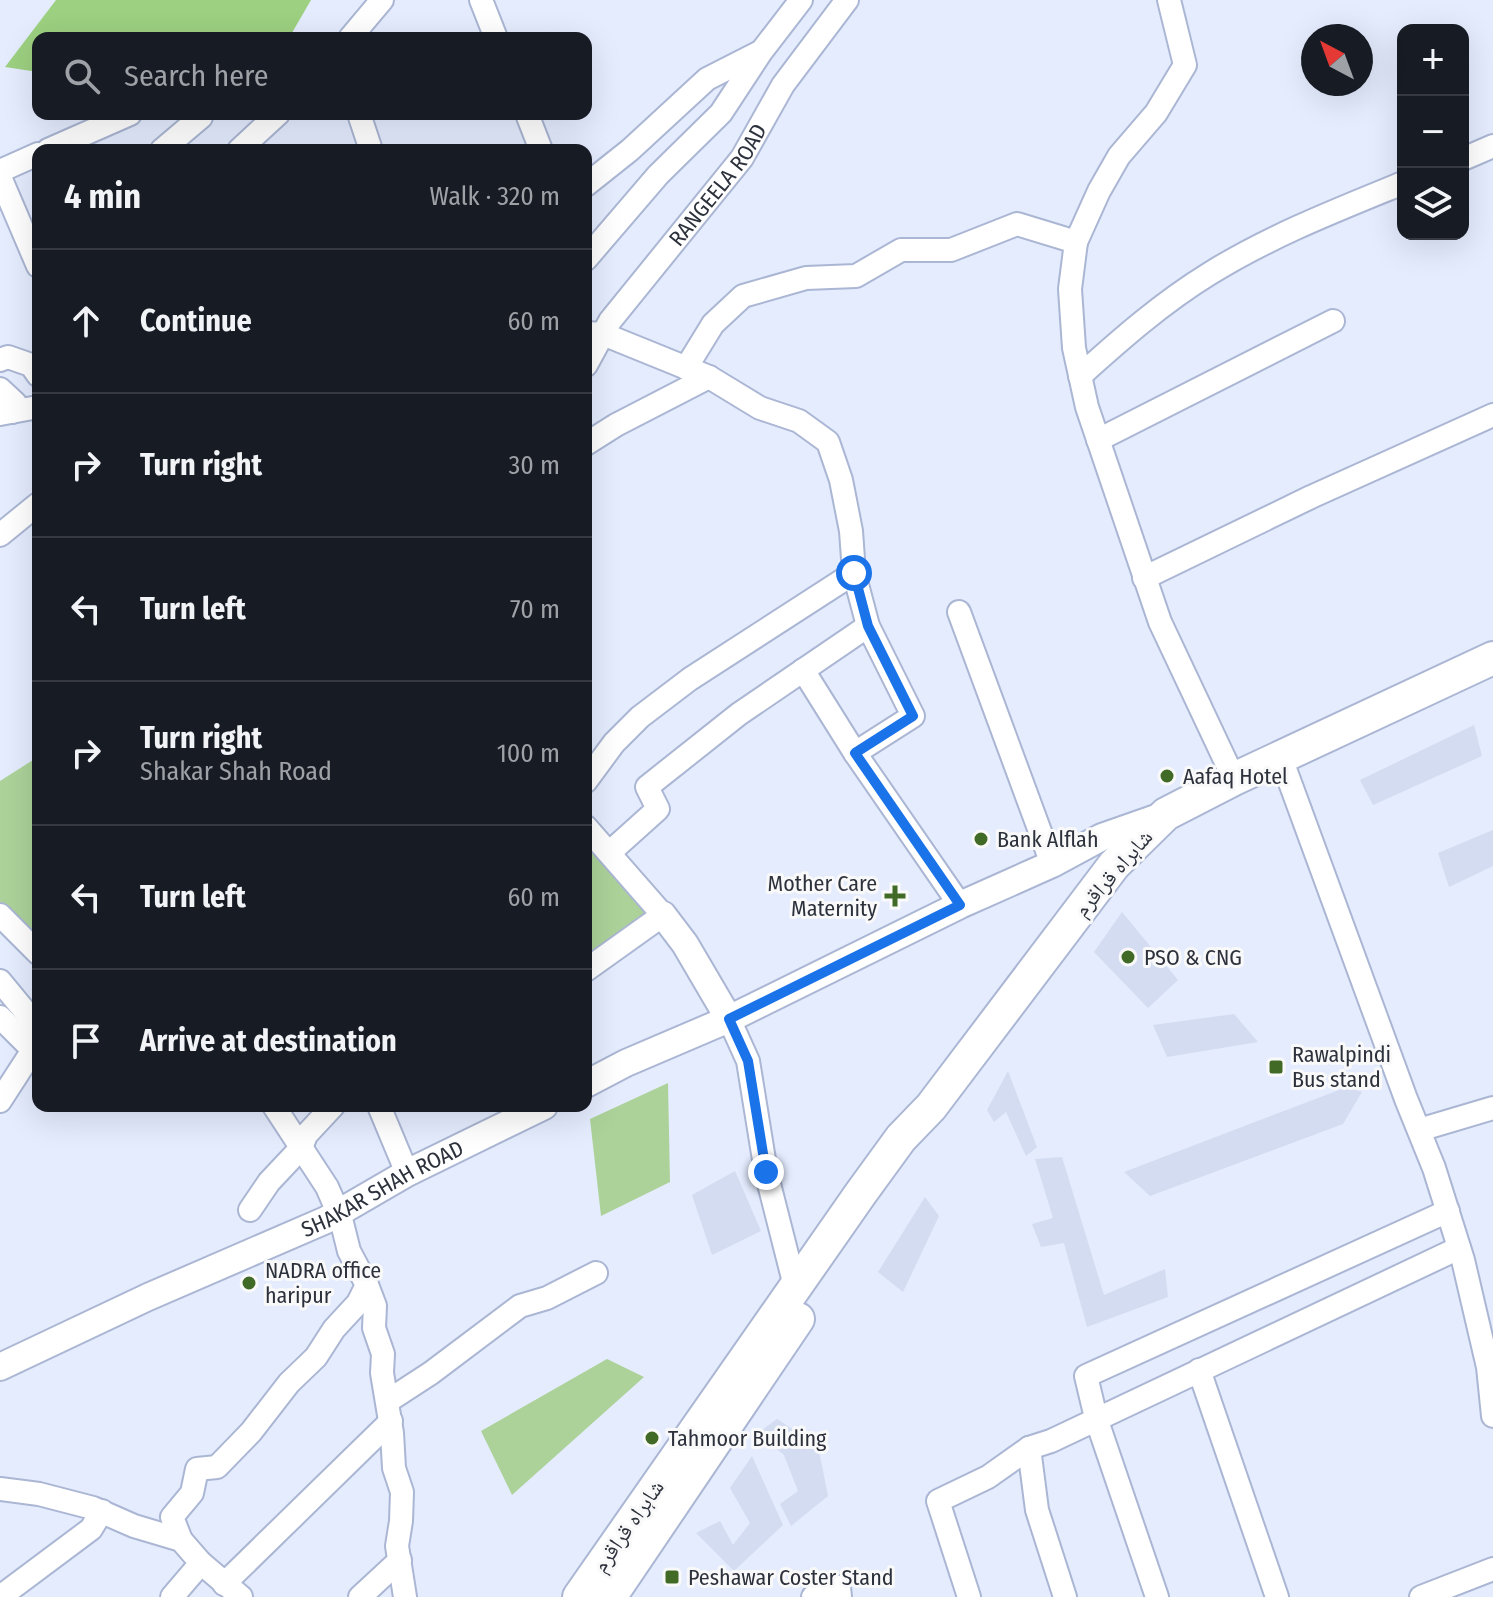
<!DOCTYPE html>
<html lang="en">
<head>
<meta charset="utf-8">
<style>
  :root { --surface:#171b24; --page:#242831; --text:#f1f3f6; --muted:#9ea1a6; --line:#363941 }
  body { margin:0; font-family:"Fira Sans Condensed","Noto Naskh Arabic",sans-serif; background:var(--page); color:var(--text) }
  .controls { position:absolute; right:24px; top:24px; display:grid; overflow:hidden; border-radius:16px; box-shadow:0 8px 32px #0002 }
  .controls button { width:72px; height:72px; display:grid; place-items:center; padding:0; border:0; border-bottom:2px solid var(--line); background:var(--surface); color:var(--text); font:40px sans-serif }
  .compass { position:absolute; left:1301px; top:24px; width:72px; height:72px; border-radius:50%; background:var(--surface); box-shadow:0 8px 32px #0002; rotate:319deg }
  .stop { position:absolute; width:24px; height:24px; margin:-18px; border:6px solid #1a73e8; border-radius:50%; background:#fff }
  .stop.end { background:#1a73e8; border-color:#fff; box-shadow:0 2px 8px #0008 }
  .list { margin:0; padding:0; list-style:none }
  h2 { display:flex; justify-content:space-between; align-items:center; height:104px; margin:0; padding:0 32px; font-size:34px }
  h2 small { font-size:26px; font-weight:400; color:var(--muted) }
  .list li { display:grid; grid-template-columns:52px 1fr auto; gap:24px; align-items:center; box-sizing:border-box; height:144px; padding:0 32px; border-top:2px solid var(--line) }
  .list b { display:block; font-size:30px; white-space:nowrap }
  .list p { margin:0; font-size:26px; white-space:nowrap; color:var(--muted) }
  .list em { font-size:26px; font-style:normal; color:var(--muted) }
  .icon { flex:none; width:44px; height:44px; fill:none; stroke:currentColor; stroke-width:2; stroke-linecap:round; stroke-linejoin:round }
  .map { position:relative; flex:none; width:1493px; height:1597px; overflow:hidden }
  .search { position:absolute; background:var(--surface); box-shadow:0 8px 32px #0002; left:32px; top:32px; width:560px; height:88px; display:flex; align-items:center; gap:20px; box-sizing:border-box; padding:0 28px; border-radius:16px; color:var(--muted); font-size:30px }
  .panel { position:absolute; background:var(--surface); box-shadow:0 8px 32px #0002; left:32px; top:144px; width:560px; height:968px; border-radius:16px }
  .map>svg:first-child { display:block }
  .built { fill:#d3dcf1 }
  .green { fill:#acd299 }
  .forest { fill:#9dd081 }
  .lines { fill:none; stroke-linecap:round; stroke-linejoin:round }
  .minor-casing { stroke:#aab6d3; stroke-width:26 }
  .major-casing { stroke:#aab6d3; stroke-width:30 }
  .highway-casing { stroke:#aab6d3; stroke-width:36 }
  .minor { stroke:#fff; stroke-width:22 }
  .major { stroke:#fff; stroke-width:26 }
  .highway { stroke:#fff; stroke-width:32 }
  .route { stroke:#1a73e8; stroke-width:10 }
  .poi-dot { fill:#416a27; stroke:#f9f9f9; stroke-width:3 }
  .labels { text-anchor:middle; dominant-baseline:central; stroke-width:6; stroke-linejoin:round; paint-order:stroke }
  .street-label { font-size:22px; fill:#2c313c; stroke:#f9f9f9 }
  .poi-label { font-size:22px; fill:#2c313c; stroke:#f9f9f9; text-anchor:start }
</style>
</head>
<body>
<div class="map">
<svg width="1493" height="1597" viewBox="0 0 1493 1597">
  <rect width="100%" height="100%" fill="#e4ecfe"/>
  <path class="built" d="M1474,725l8,31 -109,49 -13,-25z
    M1493,830v36l-44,21 -11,-34z
    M1122,912l56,68 -30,28 -54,-56z
    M1234,1014l24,28 -91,15 -14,-32z
    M1008,1071l29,76 -11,9 -20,-44 -12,10 -7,-12z
    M1347,1087l15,5 -19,32 -193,72 -26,-24z
    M1062,1157l42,138 61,-26 3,28 -81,30 -23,-84 -23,4 -9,-23 21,-6 -18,-59z
    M735,1171l26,60 -49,24 -20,-60z
    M925,1197l14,19 -36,76 -25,-20z
    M777,1419l41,27 10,50 -37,30 -11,-22 18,-13 -14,-36 -26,-22z
    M752,1456l31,69 -49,46 -38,-38 24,-12 13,24 17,-22 -20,-35z"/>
  <path class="green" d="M33,760l5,5v185l-38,-36v-133z
    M586,827l68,78 -68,63z
    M668,1083l2,99 -69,34 -11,-97z
    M607,1359l37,18 -132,118 -31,-64z"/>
  <path class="forest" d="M56,0h255l-22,38h-251v34l-33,-5z"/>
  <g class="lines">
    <g class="minor-casing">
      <g id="minor">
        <path d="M481,0l15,38"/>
        <path d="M350,38l32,-38"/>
        <path d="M359,114l12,36"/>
        <path d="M527,114l14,36"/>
        <path d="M48,150l82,-36"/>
        <path d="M162,150l39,-33"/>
        <path d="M239,150l39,-36"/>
        <path d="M1463,159l30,-13"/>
        <path d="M0,171l38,-17"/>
        <path d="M0,177l38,89"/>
        <path d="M586,185l44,-35 77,-71 51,-26"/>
        <path d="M1076,242l-6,47 4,59 13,59 73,215 74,157"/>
        <path d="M586,259l72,-84 63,-62 40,-61 40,-52"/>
        <path d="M586,333l17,1 106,43 51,31 39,13 29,21 13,38 10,51 3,42 14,53 45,90 -58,37"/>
        <path d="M0,360l8,-3 23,8 7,10"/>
        <path id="s1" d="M586,365l24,-44 132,-163 41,-73 64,-85"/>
        <path d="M686,368l27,-44 30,-28 63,-18 50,-2 45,-26h50l66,-26 59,18 23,-51 20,-35 37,-43 29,-48 -16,-65"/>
        <path d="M1080,376c41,-37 82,-73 129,-102 61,-38 128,-64 194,-91"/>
        <path d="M0,389l15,14 -3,9"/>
        <path d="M0,414l38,-7"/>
        <path d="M1098,440l235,-119"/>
        <path d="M586,444l30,-19 93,-48"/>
        <path d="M0,535l38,-31"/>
        <path d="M1144,578l167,-81 182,-82"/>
        <path d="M959,612l93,252"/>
        <path d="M803,670l52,83 105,152"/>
        <path d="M1281,758l125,341 28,69 29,92 25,107 5,49"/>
        <path d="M586,781l28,-38 26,-26 50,-38 164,-106"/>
        <path d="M586,827l77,88 -77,55"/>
        <path d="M609,853l49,-44 -11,-22 92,-73 129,-88"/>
        <path d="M0,915l38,38"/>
        <path d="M0,981l38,46"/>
        <path d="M0,1017l33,33"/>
        <path d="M729,1019l19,42 18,111 29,114"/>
        <path d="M0,1101l33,-51 5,-13"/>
        <path d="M274,1106l53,81 14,32 8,32 18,34 8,21 -1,22 9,26 -1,19 10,60 2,35 8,24 -1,29 -4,25 8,51"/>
        <path d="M379,1106l28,67"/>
        <path d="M1419,1130l74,-22"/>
        <path d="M250,1210l19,-28 32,-34 5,-13 27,-29"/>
        <path d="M1199,1370l78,227"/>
        <path d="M388,1401l43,-28 89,-67 27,-8 49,-25"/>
        <path d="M1029,1448l8,62 28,87"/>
        <path d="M0,1489l39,5 54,14 41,18 47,14 20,23 40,34"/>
        <path d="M181,1540l-9,-23 20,-24 5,-24 20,-2 34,-35 38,-49 27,-26 18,-28 24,-26 9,-18"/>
        <path d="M224,1584l167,-163"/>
        <path d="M0,1597l91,-68 11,-18"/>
        <path d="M172,1597l29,-34"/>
        <path d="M360,1597l40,-37"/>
        <path d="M813,1597l26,-10 1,10"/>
        <path d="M969,1597l-31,-96 50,-24 41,-29 22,-7 408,-193"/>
        <path d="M1157,1597l-61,-179 -10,-42 362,-165"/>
        <path d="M1421,1597l72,-28"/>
      </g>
    </g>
    <g class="major-casing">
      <g id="major">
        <path d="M663,915l22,29 44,75"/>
        <path d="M586,1084l40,-21 103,-44 231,-114 92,-41 50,-27 60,-21"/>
        <path id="s2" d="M0,1367l148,-70 178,-77 81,-47 137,-67"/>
      </g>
    </g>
    <g class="highway-casing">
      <path id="highway" d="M579,1597l282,-404 40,-55 30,-31 183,-242 52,-51 68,-35 259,-121
        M610,1597l188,-278"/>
    </g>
    <use href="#minor" class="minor"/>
    <use href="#major" class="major"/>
    <use href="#highway" class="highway"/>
  </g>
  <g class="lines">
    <path class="route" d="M766,1172l-18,-111 -19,-42 231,-114 -105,-152 58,-37 -45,-90 -14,-53"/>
  </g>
  <g class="poi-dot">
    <circle cx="1167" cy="776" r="8"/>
    <circle cx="981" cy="839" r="8"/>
    <path d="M891 884h8v8h8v8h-8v8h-8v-8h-8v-8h8z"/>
    <circle cx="1128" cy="957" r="8"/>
    <rect x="1268" y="1059" width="16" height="16" rx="4"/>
    <circle cx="249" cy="1283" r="8"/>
    <circle cx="652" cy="1438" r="8"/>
    <rect x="664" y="1569" width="16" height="16" rx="4"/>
  </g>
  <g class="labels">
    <g class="street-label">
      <text stroke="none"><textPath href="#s1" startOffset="224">RANGEELA ROAD</textPath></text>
      <text transform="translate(1113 873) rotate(-49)">شاہراہ قراقرم</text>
      <text stroke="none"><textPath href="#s2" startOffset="422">SHAKAR SHAH ROAD</textPath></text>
      <text transform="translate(628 1526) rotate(-55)">شاہراہ قراقرم</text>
    </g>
    <g class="poi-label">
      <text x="1183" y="776">Aafaq Hotel</text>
      <text x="997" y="839">Bank Alflah</text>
      <text x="877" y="883" text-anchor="end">Mother Care<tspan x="877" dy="25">Maternity</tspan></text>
      <text x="1144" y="957">PSO &amp; CNG</text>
      <text x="1292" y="1054">Rawalpindi<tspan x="1292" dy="25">Bus stand</tspan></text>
      <text x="265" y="1270">NADRA office<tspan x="265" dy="25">haripur</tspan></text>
      <text x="668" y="1438">Tahmoor Building</text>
      <text x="688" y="1577">Peshawar Coster Stand</text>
    </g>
  </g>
</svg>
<div class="controls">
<button>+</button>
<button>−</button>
<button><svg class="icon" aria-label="layers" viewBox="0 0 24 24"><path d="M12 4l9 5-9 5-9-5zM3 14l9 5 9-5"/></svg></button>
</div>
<svg class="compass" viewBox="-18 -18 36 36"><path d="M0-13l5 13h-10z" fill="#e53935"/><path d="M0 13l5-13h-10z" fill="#9ea1a6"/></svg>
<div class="stop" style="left:854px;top:573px"></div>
<div class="stop end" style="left:766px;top:1172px"></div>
<div class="search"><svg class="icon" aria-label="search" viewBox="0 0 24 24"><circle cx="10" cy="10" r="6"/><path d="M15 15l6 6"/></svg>Search here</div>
<section class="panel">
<h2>4 min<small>Walk · 320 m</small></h2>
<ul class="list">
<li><svg class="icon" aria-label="ahead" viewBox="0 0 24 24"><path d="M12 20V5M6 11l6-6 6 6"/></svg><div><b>Continue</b></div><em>60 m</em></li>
<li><svg class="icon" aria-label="right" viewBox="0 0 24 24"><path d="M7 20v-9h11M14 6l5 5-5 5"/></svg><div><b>Turn right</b></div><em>30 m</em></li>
<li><svg class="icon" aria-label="left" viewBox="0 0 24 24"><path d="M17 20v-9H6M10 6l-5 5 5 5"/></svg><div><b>Turn left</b></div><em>70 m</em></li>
<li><svg class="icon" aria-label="right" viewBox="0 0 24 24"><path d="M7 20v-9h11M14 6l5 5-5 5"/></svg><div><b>Turn right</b><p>Shakar Shah Road</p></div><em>100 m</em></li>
<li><svg class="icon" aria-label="left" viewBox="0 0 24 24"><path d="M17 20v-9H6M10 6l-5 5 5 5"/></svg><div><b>Turn left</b></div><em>60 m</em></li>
<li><svg class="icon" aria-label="arrive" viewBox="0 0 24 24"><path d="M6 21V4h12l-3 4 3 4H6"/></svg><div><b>Arrive at destination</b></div></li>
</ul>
</section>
</div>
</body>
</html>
